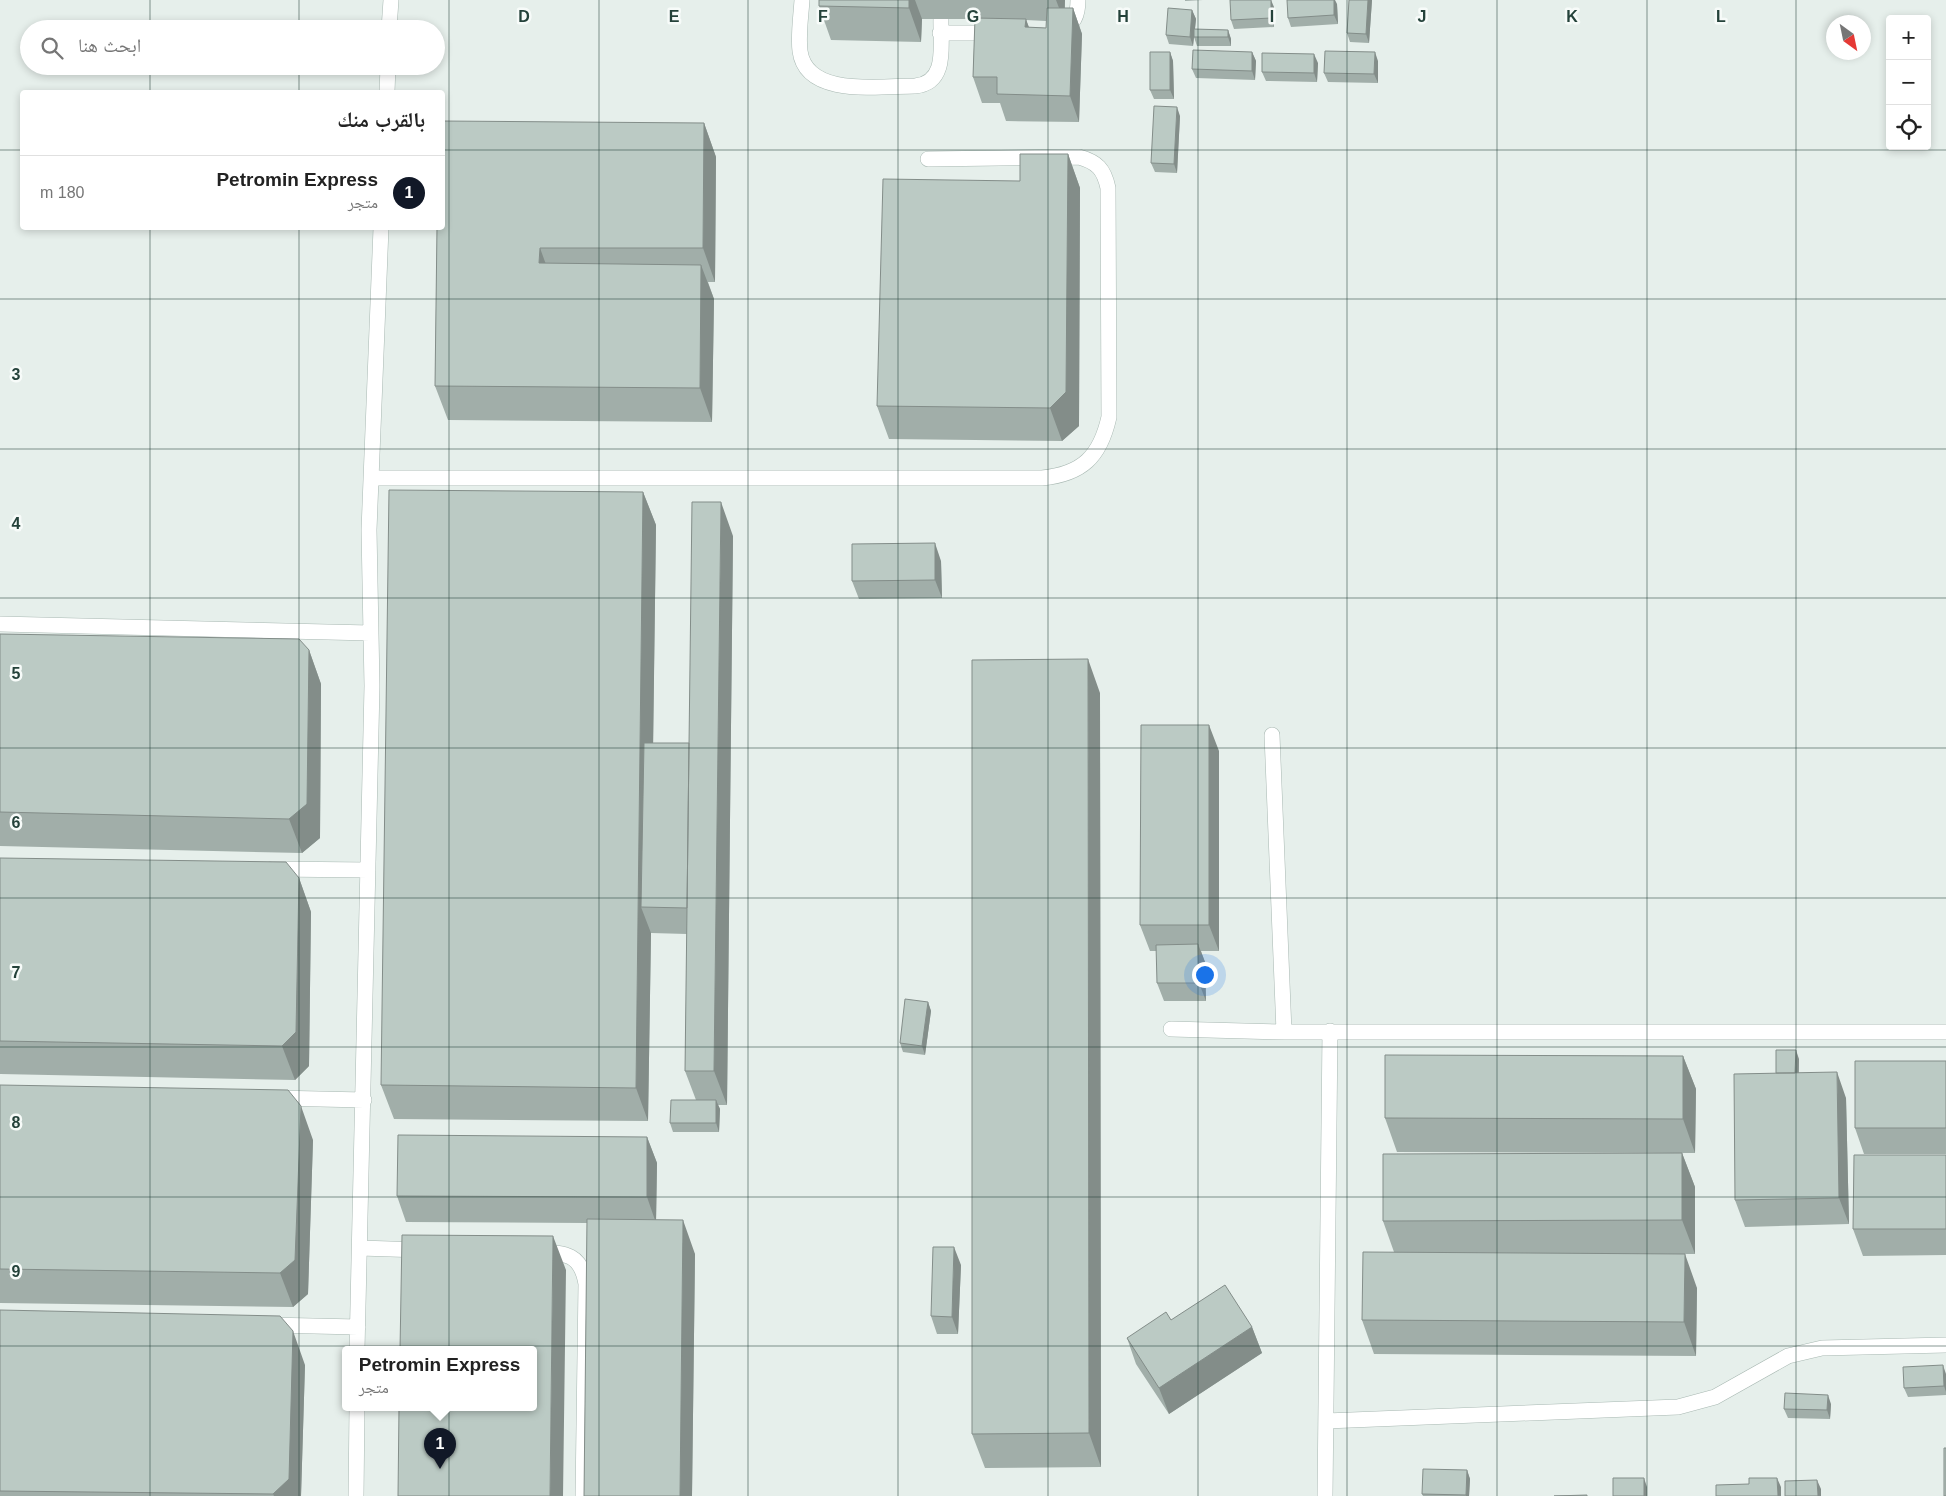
<!DOCTYPE html>
<html lang="ar">
<head>
<meta charset="utf-8">
<style>
  :root { --surface:#fff; --page:#f2f2f2; --text:#222; --muted:#767676; --line:#e0e0e0; --accent:#111827 }
  body { margin:0; font-family:Helvetica,"Noto Naskh Arabic",sans-serif; background:var(--page); color:var(--text); direction:rtl }
  .controls { position:absolute; right:15px; top:15px; display:grid; overflow:hidden; border-radius:5px; box-shadow:0 2px 8px #0003 }
  .controls button { width:45px; height:45px; display:grid; place-items:center; padding:0; border:0; border-bottom:1px solid var(--line); background:var(--surface); color:var(--text); font:25px sans-serif }
  .compass { position:absolute; left:1826px; top:15px; width:45px; height:45px; border-radius:50%; background:var(--surface); box-shadow:0 2px 8px #0003; rotate:147deg }
  .you { position:absolute; left:1204px; top:974px; width:18px; height:18px; margin:-12px; border:4px solid #fff; border-radius:50%; background:#1a73e8; box-shadow:0 0 0 8px #1a73e833 }
  .badge { display:grid; place-items:center; width:32px; height:32px; border-radius:50%; background:var(--accent); color:#fff; font-size:16px; font-weight:700 }
  .pin { position:absolute; translate:-50% -41px; filter:drop-shadow(0 1px 2px #0008) }
  .pin::after { content:''; position:absolute; top:26px; width:18px; height:15px; background:inherit; clip-path:polygon(0 0,100% 0,50% 100%) }
  .popup { position:absolute; left:342px; top:1346px; width:195px; height:65px; box-sizing:border-box; display:grid; place-content:center; border-radius:5px; background:var(--surface); filter:drop-shadow(0 1px 4px #0005); font-size:16px; white-space:nowrap; color:var(--muted) }
  .popup b { font-size:19px; color:var(--text) }
  .popup::after { content:''; position:absolute; left:50%; top:100%; margin-left:-10px; border:10px solid transparent; border-top-color:var(--surface) }
  .list { margin:0; padding:0; list-style:none }
  h2 { display:flex; justify-content:space-between; align-items:center; height:65px; margin:0; padding:0 20px; font-size:21px }
  h2 small { font-size:16px; font-weight:400; color:var(--muted) }
  .list li { display:grid; grid-template-columns:32px 1fr auto; gap:15px; align-items:center; box-sizing:border-box; height:75px; padding:0 20px; border-top:1px solid var(--line) }
  .list b { display:block; font-size:19px; white-space:nowrap }
  .list p { margin:0; font-size:16px; white-space:nowrap; color:var(--muted) }
  .list em { font-size:16px; font-style:normal; color:var(--muted) }
  .icon { flex:none; width:28px; height:28px; fill:none; stroke:currentColor; stroke-width:2; stroke-linecap:round; stroke-linejoin:round }
  .map { position:relative; flex:none; width:1946px; height:1496px; overflow:hidden; direction:ltr }
  .search { position:absolute; background:var(--surface); box-shadow:0 2px 8px #0003; left:20px; top:20px; width:425px; height:55px; display:flex; align-items:center; gap:12px; box-sizing:border-box; padding:0 18px; border-radius:28px; color:var(--muted); font-size:19px }
  .panel { position:absolute; background:var(--surface); box-shadow:0 2px 8px #0003; left:20px; top:90px; width:425px; height:140px; border-radius:5px; direction:rtl }
  .map>svg:first-child { display:block }
  .lines { fill:none; stroke-linecap:round; stroke-linejoin:round }
  .minor-casing { stroke:#a8b8b2; stroke-width:16 }
  .minor { stroke:#fff; stroke-width:15 }
  .wall { fill:#a1aea9; fill-rule:evenodd }
  .shaded-wall { fill:#838d89 }
  .building { fill:#bbcac4; stroke:#838d89 }
  .grid { fill:none; stroke:#24423a; stroke-width:1; stroke-opacity:0.55 }
  .grid-label { font-size:16px; text-anchor:middle; font-weight:bold; fill:#24423a; stroke:#f7fbf9; stroke-width:5; stroke-linejoin:round; paint-order:stroke }
</style>
</head>
<body>
<div class="map">
<svg width="1946" height="1496" viewBox="0 0 1946 1496">
  <rect width="100%" height="100%" fill="#e6efeb"/>
  <g class="lines">
    <g class="minor-casing">
      <path id="minor" d="M802,0c-1,16 -4,35 -2,51 6,47 81,35 115,35 34,-3 25,-43 26,-68
        M389,29l2,-29
        M1061,31c13,-7 17,-16 17,-31
        M940,33h54
        M387,92l1,-26
        M372,478h670c40,-4 58,-21 67,-61l-1,-229c-4,-19 -11,-26 -29,-31l-151,2
        M0,624l370,9
        M1272,735l12,297
        M272,869l96,1
        M1171,1029l113,3h662
        M275,1098l89,2
        M360,1248l61,2
        M539,1252c27,1 42,2 47,32l-3,212
        M269,1325l89,2
        M357,1350l15,-664 -3,-156 12,-302
        M1326,1421l352,-14 37,-10 73,-41 34,-8 124,-3
        M356,1496l1,-88
        M1325,1496l5,-465"/>
    </g>
    <use href="#minor" class="minor"/>
  </g>
  <path class="wall" d="M819,0h246v8h8l9,26 -3,88 -73,-1 -6,-18h-18l-9,-26 2,-58h-53l-1,23 -90,-2 -12,-34zM1026,20l20,1v7l-17,-1z
    M1185,0h18l-18,1z
    M1349,0h23l-3,43 -19,-1 -3,-9z
    M1337,4l1,20 -47,3 -3,-9z
    M1274,7v20l-40,2 -3,-9z
    M1192,10l4,9 -1,10 33,1 3,9v7h-34l-3,-9 -1,9 -24,-2 -3,-9z
    M1170,52l3,9 1,38h-20l-4,-9z
    M1252,52l4,9 -1,19 -59,-2 -4,-9z
    M1378,61v22l-50,-1 -4,-9z
    M1318,63l-1,19 -51,-1 -4,-9z
    M1180,116l-3,57 -22,-1 -4,-9z
    M704,123l12,34 -1,125h-7l6,17 -2,123 -264,-2 -13,-34 2,-158z
    M1068,154l12,34 -1,238 -17,15 -173,-2 -12,-33 143,-225z
    M643,492l13,33 -3,218h36l44,-207 -6,569h-9l2,4 -1,23h-46l-3,-9 26,-23 -11,-29 2,-137 -36,-1 -3,188 -254,-2 -13,-34z
    M941,561l1,37 -83,1 -7,-18z
    M0,634l309,16 12,34 -1,154 -18,15 -302,-7z
    M1100,693l1,774 -116,1 -13,-34z
    M1219,751v200h-18l4,11 1,39h-42l-7,-18v-32h-7l-10,-26z
    M0,858l299,20 12,34 -2,154 -14,14 -295,-6z
    M928,1002l3,9 -6,44 -22,-3 -3,-9z
    M1683,1056l13,33 -1,64h-13l13,34v67h-40l42,34 -1,68 -322,-2 -12,-34 32,-68 -11,-31 298,-68 -284,-1 -12,-34z
    M1799,1059v14l47,25 3,126 -104,3 -10,-27z
    M1946,1061v93h-82l-9,-26z
    M0,1085l313,55 -5,154 -15,13 -293,-4z
    M647,1137l10,26 -1,57 39,34 -3,242h-108l3,-273 -181,-1 -9,-26z
    M1946,1155v100l-83,1 -10,-27z
    M961,1265l-3,69h-21l-6,-18z
    M0,1310l305,55 -4,131h-301z
    M1171,1320l81,7 10,26 -93,61 -33,-50 -9,-26z
    M1946,1374v21l-38,2 -4,-9z
    M1831,1404l-1,15 -42,-1 -4,-9z
    M1467,1470l3,9 -1,17h-46l-1,-2z"/>
  <path class="shaded-wall" d="M909,0h6l7,19 -1,23 -12,-34z
    M1056,0h9l-1,21z
    M1271,0l3,7v20l-3,-9z
    M1334,0h1l2,4 1,20 -4,-9z
    M1368,0h4l-3,43 -3,-9z
    M1073,8l9,26 -3,88 -9,-26z
    M1192,10l4,9 -3,27 -3,-9z
    M1026,19l9,27 -10,-19z
    M1228,30l3,9v7l-3,-9z
    M1170,52l3,9 1,38 -4,-9z
    M1252,52l4,9 -1,19 -3,-9z
    M1375,52l3,9v22l-4,-9z
    M1314,54l4,9 -1,19 -3,-9z
    M1177,107l3,9 -3,57 -3,-9z
    M704,123l12,34 -1,125 -12,-34z
    M1068,154l12,34 -1,238 -17,15 -12,-33z
    M540,248l12,33 -13,-18z
    M701,265l13,34 -2,123 -12,-34z
    M643,492l13,33 -5,382h-10l10,26 -3,188 -12,-33z
    M721,502l12,34 -6,569 -13,-34z
    M935,543l6,18 1,37 -7,-18z
    M309,650l12,34 -1,154 -18,15 -13,-34z
    M1088,659l12,34 1,774 -12,-34z
    M1209,725l10,26v200l-10,-26z
    M299,878l12,34 -2,154 -14,14 -13,-34z
    M1198,944l7,18 1,39 -7,-18z
    M928,1002l3,9 -6,44 -3,-9z
    M1796,1050l3,9 -1,27 -3,-9z
    M1683,1056l13,33 -1,64 -12,-34z
    M1837,1072l9,26 3,126 -10,-26z
    M716,1100l4,9 -1,23 -3,-9z
    M301,1106l12,34 -5,154 -15,13 -13,-34z
    M647,1137l10,26 -1,60 -9,-26z
    M1682,1153l13,34v67l-13,-34z
    M683,1220l12,34 -3,242h-12z
    M553,1236l13,34 -3,226h-13z
    M954,1247l7,18 -3,69 -6,-17z
    M1685,1254l12,34 -1,68 -12,-34z
    M1252,1327l10,26 -93,61 -10,-26z
    M293,1331l12,34 -4,131h-27l-1,-2z
    M1943,1365l3,9v18l-2,-6z
    M1828,1395l3,9 -1,15 -3,-9z
    M1467,1470l3,9 -1,17h-3z
    M1644,1478l3,9v9h-3z
    M1777,1478l4,9v9h-3z
    M1817,1480l4,9v7h-3z"/>
  <path class="building" d="M819,0h90v8l-90,-2z
    M1230,0h41v18l-40,2z
    M1287,0h47v15l-46,3z
    M1349,0h19l-2,34 -19,-1z
    M1047,8h26l-3,88 -73,-2v-17h-24l2,-59 51,1 -1,8 21,1z
    M1168,8l24,2 -2,27 -24,-2z
    M1194,29l34,1v7h-34z
    M1193,50l59,2v19l-60,-2z
    M1325,51l50,1 -1,22 -50,-1z
    M1150,52h20v38h-20z
    M1262,53l52,1v19l-52,-1z
    M1154,106l23,1 -3,57 -23,-1z
    M442,121l262,2 -1,125h-163l-1,15 162,2 -1,123 -265,-2 2,-158h5z
    M1020,154h48l-2,238 -16,16 -173,-2 6,-227 137,2z
    M389,490l254,2 -7,596 -255,-3z
    M692,502h29l-7,569h-29z
    M935,543v37l-83,1v-37z
    M0,634l299,5 10,11 -2,154 -18,15 -289,-7z
    M1088,659l1,774 -117,1v-774z
    M1141,725h68v200h-69z
    M644,743h45l-2,165 -46,-1z
    M0,858l286,4 13,16 -3,154 -14,14 -282,-5z
    M1198,944l1,39h-42l-1,-38z
    M905,999l23,3 -6,44 -22,-3z
    M1776,1050h20l-1,23h-19z
    M1385,1055l298,1v63l-298,-1z
    M1855,1061h91v67h-91z
    M1837,1072l2,126 -104,2 -1,-126z
    M0,1085l288,5 13,16 -6,154 -15,13 -280,-4z
    M671,1100h45v23h-46z
    M398,1135l249,2v60l-250,-1z
    M1682,1153v67l-299,1v-67z
    M1854,1155h92v74h-93z
    M587,1219l96,1 -3,276h-96z
    M402,1235l151,1 -3,260h-152l1,-88h135v-58h-134z
    M933,1247h21l-2,70 -21,-1z
    M1363,1252l322,2 -1,68 -322,-2z
    M1225,1285l27,42 -93,61 -32,-50 39,-26 5,8z
    M0,1310l280,6 13,15 -4,148 -16,15 -273,-3z
    M1943,1365l1,21 -40,2 -1,-21z
    M1785,1393l43,2 -1,15 -43,-1z
    M1944,1448h2v48h-2z
    M1423,1469l44,1 -1,25 -44,-1z
    M1613,1478h31v18h-31z
    M1749,1478h28l1,18h-62v-11l33,-1z
    M1817,1480l1,16h-33v-15z
    M1587,1495v1h-33z"/>
  <path class="grid" d="M150,0v29M299,0v29M449,0v1496M599,0v1496M748,0v1496M898,0v1496M1048,0v1496M1198,0v1496M1347,0v1496M1497,0v1496M1647,0v1496M1796,0v1496M150,66v26M299,66v26M0,150h22M442,150h1504M150,228v1268M299,228v1268M0,299h1946M0,449h1946M0,598h1946M0,748h1946M0,898h1946M0,1047h1946M0,1197h1946M0,1346h1946"/>
  <g class="grid-label">
    <text x="524" y="22">D</text>
    <text x="674" y="22">E</text>
    <text x="823" y="22">F</text>
    <text x="973" y="22">G</text>
    <text x="1123" y="22">H</text>
    <text x="1272" y="22">I</text>
    <text x="1422" y="22">J</text>
    <text x="1572" y="22">K</text>
    <text x="1721" y="22">L</text>
    <text x="16" y="380">3</text>
    <text x="16" y="529">4</text>
    <text x="16" y="679">5</text>
    <text x="16" y="828">6</text>
    <text x="16" y="978">7</text>
    <text x="16" y="1128">8</text>
    <text x="16" y="1277">9</text>
  </g>
</svg>
<div class="controls">
<button>+</button>
<button>−</button>
<button><svg class="icon" aria-label="locate" viewBox="0 0 24 24"><circle cx="12" cy="12" r="6"/><path d="M12 2v4M12 18v4M2 12h4M18 12h4"/></svg></button>
</div>
<svg class="compass" viewBox="-18 -18 36 36"><path d="M0-13l5 13h-10z" fill="#e53935"/><path d="M0 13l5-13h-10z" fill="#767676"/></svg>
<div class="you"></div>
<div class="pin badge" style="left:440px;top:1469px">1</div>
<div class="popup"><b>Petromin Express</b>متجر</div>
<div class="search"><svg class="icon" aria-label="search" viewBox="0 0 24 24"><circle cx="10" cy="10" r="6"/><path d="M15 15l6 6"/></svg>ابحث هنا</div>
<section class="panel">
<h2>بالقرب منك<small></small></h2>
<ul class="list">
<li><span class="badge">1</span><div><b>Petromin Express</b><p>متجر</p></div><em>180 m</em></li>
</ul>
</section>
</div>
</body>
</html>
